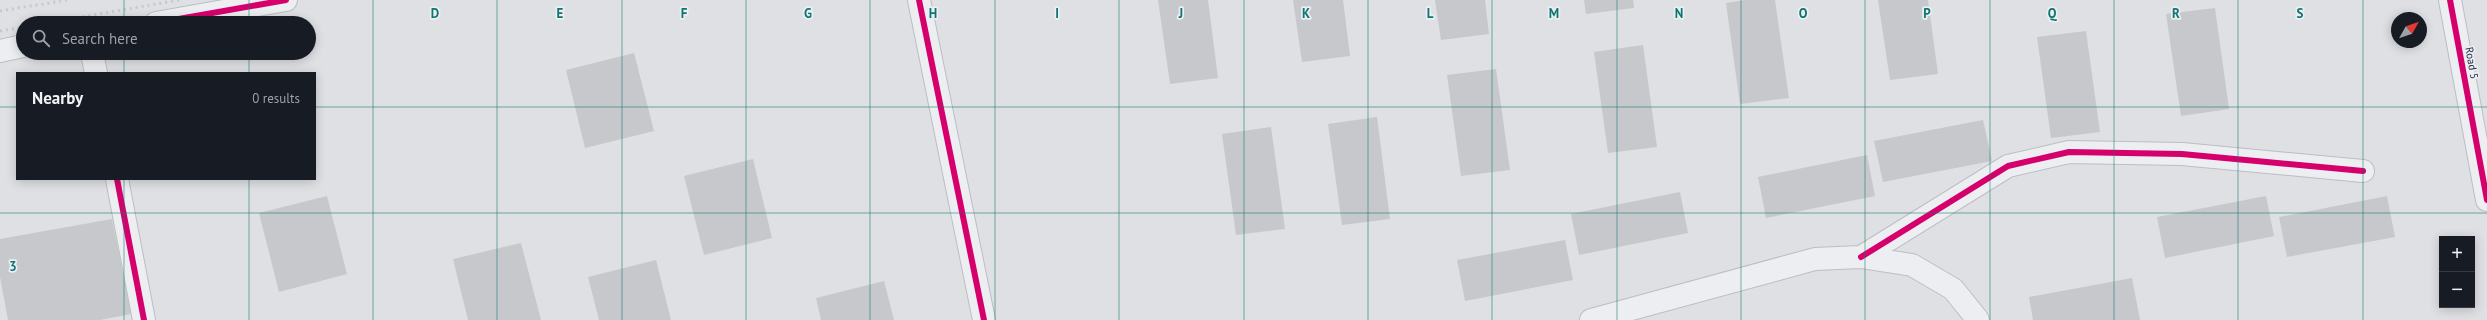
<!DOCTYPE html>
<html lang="en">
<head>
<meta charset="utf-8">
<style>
  :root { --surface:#171b24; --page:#20242c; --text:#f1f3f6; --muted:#9ea1a6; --line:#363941 }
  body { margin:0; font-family:"PT Sans",sans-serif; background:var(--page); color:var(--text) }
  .controls { position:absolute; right:12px; bottom:12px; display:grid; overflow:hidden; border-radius:0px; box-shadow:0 2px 10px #0003 }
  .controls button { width:36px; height:36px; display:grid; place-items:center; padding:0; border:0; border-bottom:1px solid var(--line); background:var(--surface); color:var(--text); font:20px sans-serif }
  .compass { position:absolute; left:2391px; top:12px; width:36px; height:36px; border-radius:50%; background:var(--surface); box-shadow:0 2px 10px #0003; rotate:50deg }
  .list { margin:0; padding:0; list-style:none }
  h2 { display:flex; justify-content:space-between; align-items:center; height:52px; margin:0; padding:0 16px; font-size:17px }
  h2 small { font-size:13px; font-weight:400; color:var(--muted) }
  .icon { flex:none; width:22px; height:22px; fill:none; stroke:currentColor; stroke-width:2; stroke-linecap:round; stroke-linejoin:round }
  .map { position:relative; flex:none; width:2487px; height:320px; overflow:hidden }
  .search { position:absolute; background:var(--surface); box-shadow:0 2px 10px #0003; left:16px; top:16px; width:300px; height:44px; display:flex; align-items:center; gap:10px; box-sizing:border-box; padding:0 14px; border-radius:22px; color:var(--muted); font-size:15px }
  .panel { position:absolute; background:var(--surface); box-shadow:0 2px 10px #0003; left:16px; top:72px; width:300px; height:108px; border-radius:0px }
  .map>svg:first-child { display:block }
  .building { fill:#c6c8cc }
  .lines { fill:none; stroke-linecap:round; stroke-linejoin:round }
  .minor-casing { stroke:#bcbec1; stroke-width:24 }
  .tertiary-casing { stroke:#bcbec1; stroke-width:24 }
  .minor { stroke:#edeef1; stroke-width:22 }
  .tertiary { stroke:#edeef1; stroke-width:22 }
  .rail { stroke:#c7c8cc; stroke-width:3; stroke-dasharray:2 4; stroke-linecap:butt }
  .cycleway-casing { stroke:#ebeef4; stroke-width:8 }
  .cycleway { stroke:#d6006c; stroke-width:6 }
  .grid { fill:none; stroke:#0f766e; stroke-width:1; stroke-opacity:0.55 }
  .labels { text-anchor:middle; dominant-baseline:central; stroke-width:3.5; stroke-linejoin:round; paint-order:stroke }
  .street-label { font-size:11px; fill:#252d3d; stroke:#ebeef4 }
  .grid-label { font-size:13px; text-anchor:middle; font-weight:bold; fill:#0f766e; stroke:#ebeef4; stroke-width:3.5; stroke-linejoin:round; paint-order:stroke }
</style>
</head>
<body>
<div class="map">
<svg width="2487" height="320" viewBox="0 0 2487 320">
  <rect width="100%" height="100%" fill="#dee0e3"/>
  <path class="building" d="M1158,0h50l10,78 -48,6z
    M1293,0h50l7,56 -48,6z
    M1435,0h50l4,34 -48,6z
    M1584,0h49l1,8 -48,6z
    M1745,0h30l14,98 -49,6 -14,-101z
    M1878,0h50l10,74 -48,6z
    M2215,8l14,101 -48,7 -15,-102z
    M2086,31l14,101 -49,6 -14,-101z
    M1643,45l14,102 -49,6 -14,-101z
    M634,53l20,78 -69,17 -19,-78z
    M1496,69l14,101 -49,6 -14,-101z
    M1377,117l13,102 -48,6 -14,-101z
    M1983,120l9,41 -109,21 -9,-41z
    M1271,127l14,102 -49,6 -14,-101z
    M1867,155l8,41 -109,22 -8,-41z
    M753,159l19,79 -68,17 -20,-79z
    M1680,192l8,41 -109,22 -8,-41z
    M327,196l20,78 -68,18 -20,-79z
    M2266,196l8,40 -109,22 -8,-41z
    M2387,196l8,41 -108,20 -8,-40z
    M112,219l19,95 -31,6h-92l-8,-43v-38z
    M1565,240l8,40 -108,21 -8,-41z
    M521,243l20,77h-73l-15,-61z
    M656,260l15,60h-72l-11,-43z
    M2132,278l8,42h-107l-4,-23z
    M884,281l10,39h-73l-5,-22z"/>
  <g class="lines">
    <g class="minor-casing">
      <path id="minor" d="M919,0l65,320
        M92,53l4,20
        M117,179l27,141
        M1861,257l147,-91 61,-14 113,2 181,17
        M1591,320l224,-61 46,-2 51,8 41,24 25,31"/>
    </g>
    <g class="tertiary-casing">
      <path id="tertiary" d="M2450,0l37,200
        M156,23l130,-23
        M0,51l23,-5"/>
    </g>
    <use href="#minor" class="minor"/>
    <use href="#tertiary" class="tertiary"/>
    <path class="rail" d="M0,11l67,-11
      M47,23l132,-23
      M0,31l23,-4"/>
    <g class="cycleway-casing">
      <path id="cycleway" d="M919,0l65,320
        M2450,0l37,200
        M156,23l130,-23
        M117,179l27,141
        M1861,257l147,-91 61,-14 113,2 181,17"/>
    </g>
    <use href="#cycleway" class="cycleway"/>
  </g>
  <path class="grid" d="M124,0v23M249,0v23M373,0v320M497,0v320M622,0v320M746,0v320M870,0v320M995,0v320M1119,0v320M1244,0v320M1368,0v320M1492,0v320M1617,0v320M1741,0v320M1865,0v320M1990,0v320M2114,0v320M2238,0v320M2363,0v320M124,53v20M249,53v20M0,107h17M315,107h2172M124,179v141M249,179v141M0,213h2487"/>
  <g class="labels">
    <g class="street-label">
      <text transform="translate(2472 63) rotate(80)">Road 5</text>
    </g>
  </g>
  <g class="grid-label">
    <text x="435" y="18">D</text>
    <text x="560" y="18">E</text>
    <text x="684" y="18">F</text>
    <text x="808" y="18">G</text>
    <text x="933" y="18">H</text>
    <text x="1057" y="18">I</text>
    <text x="1181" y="18">J</text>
    <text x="1306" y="18">K</text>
    <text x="1430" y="18">L</text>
    <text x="1554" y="18">M</text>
    <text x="1679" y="18">N</text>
    <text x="1803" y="18">O</text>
    <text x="1927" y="18">P</text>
    <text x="2052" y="18">Q</text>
    <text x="2176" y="18">R</text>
    <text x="2300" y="18">S</text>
    <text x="13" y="271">3</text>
  </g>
</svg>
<div class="controls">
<button>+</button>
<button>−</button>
</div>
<svg class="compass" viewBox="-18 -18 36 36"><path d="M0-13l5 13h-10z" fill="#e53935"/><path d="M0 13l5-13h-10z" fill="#9ea1a6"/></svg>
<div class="search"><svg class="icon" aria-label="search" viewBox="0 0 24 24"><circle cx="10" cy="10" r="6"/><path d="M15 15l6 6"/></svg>Search here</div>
<section class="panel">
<h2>Nearby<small>0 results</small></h2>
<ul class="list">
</ul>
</section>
</div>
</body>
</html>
